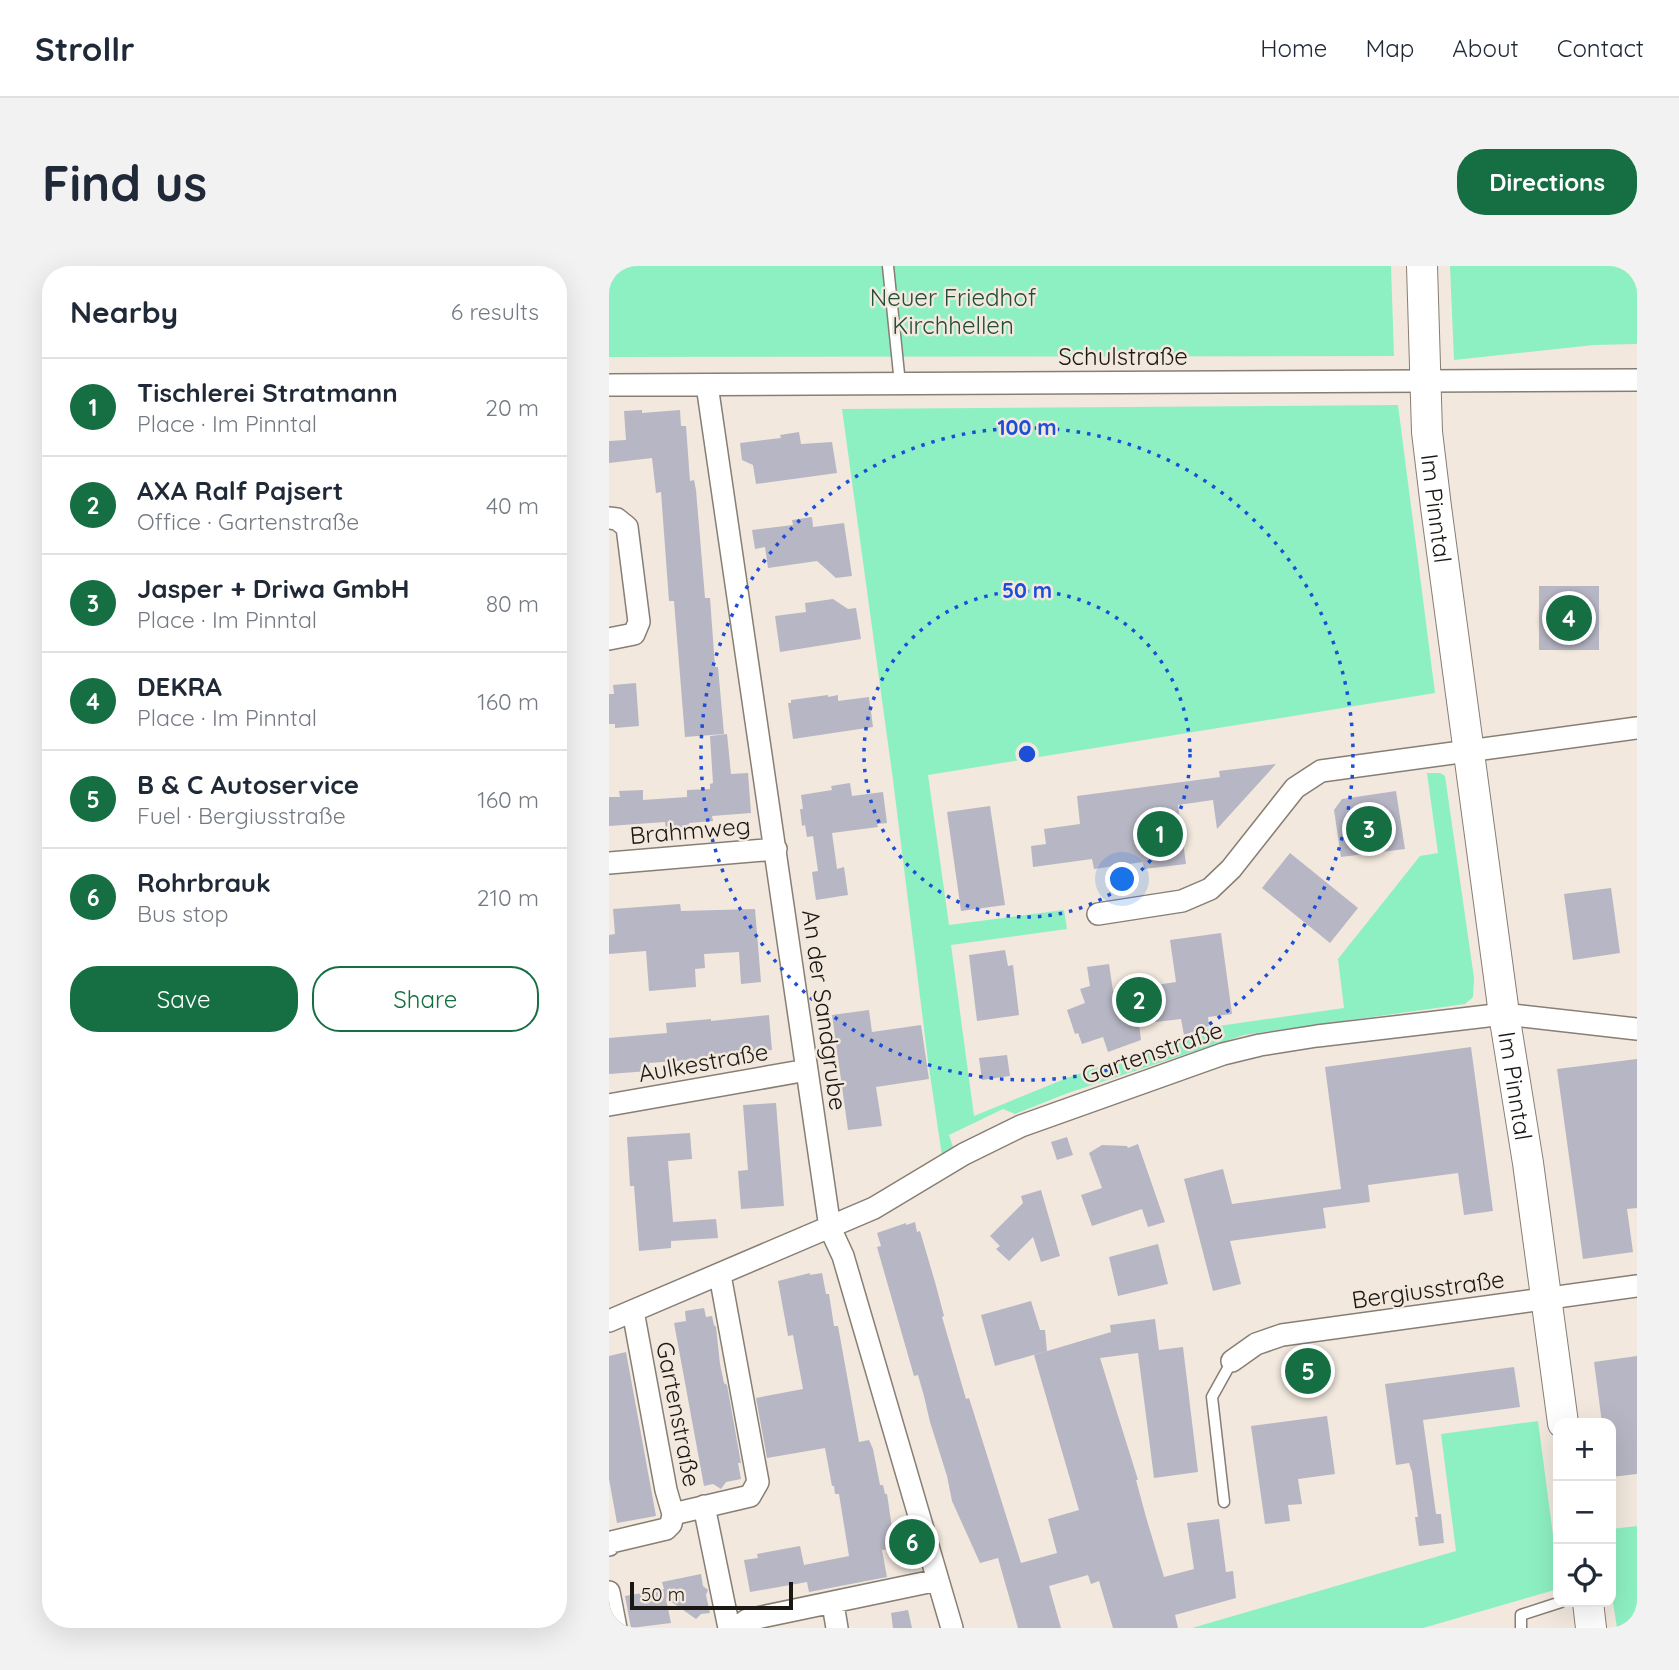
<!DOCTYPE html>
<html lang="en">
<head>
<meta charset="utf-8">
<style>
  :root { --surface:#fff; --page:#f2f2f3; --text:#1f2937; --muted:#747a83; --line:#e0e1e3; --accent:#166f43 }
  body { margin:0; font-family:Quicksand,sans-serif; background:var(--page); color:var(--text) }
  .controls { position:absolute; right:21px; bottom:21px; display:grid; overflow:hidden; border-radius:14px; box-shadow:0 7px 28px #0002 }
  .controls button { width:63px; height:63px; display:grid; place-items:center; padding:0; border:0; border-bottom:2px solid var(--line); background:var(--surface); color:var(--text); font:35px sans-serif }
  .scale { position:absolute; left:21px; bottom:18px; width:163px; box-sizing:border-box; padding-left:7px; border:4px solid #1b1814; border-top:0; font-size:19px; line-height:24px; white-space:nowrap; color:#1b1814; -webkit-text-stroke:5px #f2e8dd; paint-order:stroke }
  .you { position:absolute; left:514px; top:614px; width:24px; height:24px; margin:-18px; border:5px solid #fff; border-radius:50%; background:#1a73e8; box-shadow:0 0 0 10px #1a73e833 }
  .badge { display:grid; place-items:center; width:46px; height:46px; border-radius:50%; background:var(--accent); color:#fff; font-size:23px; font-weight:700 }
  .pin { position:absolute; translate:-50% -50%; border:4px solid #fff; box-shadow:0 2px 7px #0006 }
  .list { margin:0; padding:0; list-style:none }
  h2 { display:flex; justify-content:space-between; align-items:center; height:91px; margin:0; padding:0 28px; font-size:30px }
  h2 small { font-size:23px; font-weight:400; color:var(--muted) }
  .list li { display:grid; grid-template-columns:46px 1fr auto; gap:21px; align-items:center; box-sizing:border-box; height:98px; padding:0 28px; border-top:2px solid var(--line) }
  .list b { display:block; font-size:26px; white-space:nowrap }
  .list p { margin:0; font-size:23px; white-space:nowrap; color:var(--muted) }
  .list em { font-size:23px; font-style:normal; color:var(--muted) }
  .actions { display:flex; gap:14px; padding:21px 28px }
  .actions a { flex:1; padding:16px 0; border:2px solid var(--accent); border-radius:28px; text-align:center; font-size:24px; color:var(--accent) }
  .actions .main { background:var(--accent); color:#fff }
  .icon { flex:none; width:38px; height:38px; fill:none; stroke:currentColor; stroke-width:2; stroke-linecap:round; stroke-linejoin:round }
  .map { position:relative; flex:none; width:1028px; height:1362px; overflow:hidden; border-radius:28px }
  header { display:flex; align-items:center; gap:42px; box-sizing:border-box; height:98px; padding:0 35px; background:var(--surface); border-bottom:2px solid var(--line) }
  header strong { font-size:33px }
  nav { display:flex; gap:38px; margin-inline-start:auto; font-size:24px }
  .intro { display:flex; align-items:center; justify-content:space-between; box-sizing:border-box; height:168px; padding:0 42px }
  h1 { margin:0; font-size:49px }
  .button { padding:18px 32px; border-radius:28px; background:var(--accent); color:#fff; font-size:24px; font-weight:700 }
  main { display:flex; gap:42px; padding:0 42px }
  aside { flex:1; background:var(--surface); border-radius:28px; box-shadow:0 7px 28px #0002 }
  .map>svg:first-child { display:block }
  .green { fill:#8df0c2 }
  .building { fill:#b7b6c4 }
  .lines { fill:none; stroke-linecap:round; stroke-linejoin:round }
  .lane-casing { stroke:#877e74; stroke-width:13 }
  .street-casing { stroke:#877e74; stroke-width:24 }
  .secondary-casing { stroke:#877e74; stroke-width:32 }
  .lane { stroke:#fff; stroke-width:10 }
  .street { stroke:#fff; stroke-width:21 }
  .secondary { stroke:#fff; stroke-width:30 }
  .ring { fill:none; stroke:#1d4ed8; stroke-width:3.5; stroke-dasharray:3.5 7 }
  .labels { text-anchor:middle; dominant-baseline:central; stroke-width:5; stroke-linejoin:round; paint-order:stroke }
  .park-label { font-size:24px; fill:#214d3a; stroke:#f2e8dd }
  .street-label { font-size:24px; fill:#1b1814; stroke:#f2e8dd }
  .centre { fill:#1d4ed8; stroke:#f2e8dd; stroke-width:3.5 }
  .ring-label { font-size:21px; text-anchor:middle; font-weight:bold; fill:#1d4ed8; stroke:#f2e8dd; stroke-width:5; stroke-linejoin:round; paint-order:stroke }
</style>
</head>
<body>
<header>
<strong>Strollr</strong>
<nav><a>Home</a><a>Map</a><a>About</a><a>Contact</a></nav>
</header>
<div class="intro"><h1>Find us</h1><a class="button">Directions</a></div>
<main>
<aside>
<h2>Nearby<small>6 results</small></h2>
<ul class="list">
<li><span class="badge">1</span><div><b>Tischlerei Stratmann</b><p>Place · Im Pinntal</p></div><em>20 m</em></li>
<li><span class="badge">2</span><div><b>AXA Ralf Pajsert</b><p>Office · Gartenstraße</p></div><em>40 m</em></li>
<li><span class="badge">3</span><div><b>Jasper + Driwa GmbH</b><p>Place · Im Pinntal</p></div><em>80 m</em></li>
<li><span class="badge">4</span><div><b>DEKRA</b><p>Place · Im Pinntal</p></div><em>160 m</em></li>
<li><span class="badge">5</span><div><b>B &amp; C Autoservice</b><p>Fuel · Bergiusstraße</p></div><em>160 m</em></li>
<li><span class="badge">6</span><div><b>Rohrbrauk</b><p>Bus stop</p></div><em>210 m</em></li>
</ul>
<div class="actions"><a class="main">Save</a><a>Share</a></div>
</aside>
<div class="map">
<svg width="1028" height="1362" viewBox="0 0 1028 1362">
  <rect width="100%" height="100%" fill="#f2e8dd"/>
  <path class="green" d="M0,0h782l3,90 -785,1z
    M841,0h187v78l-43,1 -140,15z
    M789,139l37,288 -507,82 21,150 115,-15 3,19 -116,16 23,171 93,-38 145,-51 132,-19 -6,-49 82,-103 18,-3 -11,-80h13l5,3 29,202 -1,19 -8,7 -221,31 -176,58 -53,21 -12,-5 -54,26 5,15 -12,6 -14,-95 -35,-281 -51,-371z
    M929,1155l20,152v16l-135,39h-231l264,-77 -15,-117z
    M1028,1260v102h-20l-6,-39v-60z"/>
  <path class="building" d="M33,144v3l38,-3 1,16h5l4,55 4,-1 2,10 9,108h5l5,69h3l6,67 -39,3 -11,-136h-5l-8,-109 -5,1 -4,-35 -43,5v-22l17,-1 -2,-29z
    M190,166l2,12 31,-2 5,31 -81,11 -3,-19 -11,-5 -2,-17 41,-5 -1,-3z
    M203,251l1,10 31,-4 8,53 -16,2 -19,-17 -49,7 -3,-21 -10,2 -3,-19 41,-5 -1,-5z
    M930,320h60v64h-60z
    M224,333l15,10 8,-1 5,31 -81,13 -5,-36 31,-4 -1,-9z
    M27,417l3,43 -24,2v-4h-6v-30h5l-1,-9z
    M219,429v2l10,-2v6l31,-4 4,30 -80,12 -5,-36h3v-3z
    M118,468l4,40 17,-1 3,40 -39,3 1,5 -24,2 1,6 -24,2 -1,-9 -56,4v-29h11l-1,-6 24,-1v10l44,-3v-7l23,-1v-5l3,-1 -3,-47z
    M667,498l-59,65 -4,-29 -35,5 8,59 -42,5 -1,-7 -49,7 -2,-10 -59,8 -2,-21 15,-2 -2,-15 36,-5 -3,-28 143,-19 -1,-6z
    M241,517l2,13 31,-4 4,31 -10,1 1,3 -46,6 5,36 7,-2 4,28 -32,5 -4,-28 6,-1 -5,-35 -6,1 -2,-12 -3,1 -2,-17h3l-2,-14 31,-5 -1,-4z
    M787,525l9,58 -64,8 -7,-47 8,-11z
    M381,540l15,99 -44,6 -14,-99z
    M681,587l68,55 -28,35 -68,-55z
    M1002,622l9,65 -47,7 -9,-66z
    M71,638l1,7 74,-2 6,73 -20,2 -2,-32 -35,2 1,14 -10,1 1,18 -47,4 -3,-40 -37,3v-19l6,-1 -2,-25z
    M612,667l11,81 -24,3 1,9 -25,9 -3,-16 -42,5 2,16 -33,12 -5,-15 -21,7 -4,-11 -3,1 -8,-24 18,-7 -5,-14 10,-3 -3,-19 22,-3 4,27 63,-9 -6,-42z
    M396,684l3,16 5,-1 6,50 -42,6 -8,-66z
    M260,744l3,22 49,-7 8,54 -53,8 6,39 -34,4 -16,-115z
    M160,749l3,35 -58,4v4l-65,5v8l-40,3v-36l58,-5 -1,-10 45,-4v2z
    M862,781l22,164 -29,4 -6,-42 -90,12 2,17 -47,6 3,20 -96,13 11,43 -28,7 -29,-112 39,-10 9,35 109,-15 -16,-122z
    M398,789l3,21 -28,4 -3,-22z
    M1028,793v149l-10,1 6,43 -50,7 -26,-190z
    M167,837l8,103 -43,3 -3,-38 10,-1 -5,-65z
    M81,867l2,26 -24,2 5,61 43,-3 2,19 -47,3v7l-32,3 -5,-65h-4l-3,-49z
    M458,871l6,18 -16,5 -6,-18z
    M529,878l27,78 -17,5 -6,-18 -50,17 -11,-31 21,-7 -13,-35 13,-8 25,1 1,2z
    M432,924l19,66 -19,6 -8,-25 -24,24 -13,-12 4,-3 -10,-10 33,-33 -2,-7z
    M306,956l2,10 3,-1 15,51 9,34 -2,1 24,82 3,-1 52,165 36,-10 -9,-34 31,-9 -45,-155 77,-23 -1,-7 45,-6 4,31 24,-3 15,125 -44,6 -16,-125 -38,5 38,122h-2l10,37 18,60 30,-8 -7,-46 32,-4 7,53 7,-1 3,27 -61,17 3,13h-65l-14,-47 -8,3 -3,-9 -39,11 12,42h-43l-20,-70 -18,5 -28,-62 -5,-25 -17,-54 -6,-26 -6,-21 -4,1 -37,-129 4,-1 -4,-13 29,-10v2z
    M549,978l10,40 -50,12 -9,-39z
    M201,1007v2l12,-2 4,21h3l5,32h4l21,116 10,-2 4,9 7,36h3l2,9h2l8,54 -13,2 5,27 -78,15 -2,-10 -57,10 -6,-32 14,-2 -1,-4 43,-8 4,19 45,-9 -10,-62h-4l-1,-8h-2l-7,-38 -58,10 -11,-60 47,-9 -10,-54 -5,1 -10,-55z
    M422,1035l9,29h5l2,21 -52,15 -14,-51z
    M95,1042l2,9 6,-1 2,9 2,2 4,37 4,19 3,2 14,78h-3l3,16 -15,3 -5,7 -8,-5 -9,2 -30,-163 12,-2 -1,-10z
    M17,1086l30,164 -39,7 -8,-44v-123z
    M1028,1090v118l-26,3v-54h-9l-8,-61z
    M905,1101l6,40 -97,13 13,94h5l3,29 -25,3 -4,-29h3l-6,-45 -3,-9 -13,2 -11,-81z
    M718,1150l8,58 -37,5 4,25 -14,1 2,16 -25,3 -14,-98z
    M92,1308l2,12 5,4 -2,5 4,18 -9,1 -5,5 -30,-21 5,25 -40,5 -6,-32 39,-7 -2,-7z
    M299,1344l4,18h-19l-2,-15z"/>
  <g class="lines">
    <g class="lane-casing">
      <path id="lane" d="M279,0l12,118
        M615,1236l-12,-105 20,-36
        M912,1362v-13l40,-13"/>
    </g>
    <g class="street-casing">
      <path id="street" d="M0,119l1028,-5
        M98,119l123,843 13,28 109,372
        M0,252l8,1 10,8 12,95 -5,12 -25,5
        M0,597l167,-14
        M489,648l84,-13 28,-12 21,-20 64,-81 26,-17 316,-43
        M0,839l198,-35
        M24,1045l33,179 7,24 77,-18 8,-14 -38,-207
        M0,1055l265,-113 90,-54 57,-28 202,-72 37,-9 57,-9 187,-22 133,15
        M623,1095l24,-17 26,-9 355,-49
        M95,1240l25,122
        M0,1279l2,-3 55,-13 5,-5 2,-10
        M0,1326l7,36
        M224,1338l4,24
        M127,1362l11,-8 191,-40"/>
    </g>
    <g class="secondary-casing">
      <g id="secondary">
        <path id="s1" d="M813,0l5,166 9,75 68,507 24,149 35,260"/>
        <path d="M979,1336l3,26"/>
      </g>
    </g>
    <use href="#lane" class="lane"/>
    <use href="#street" class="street"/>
    <use href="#secondary" class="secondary"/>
  </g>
  <g class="ring">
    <circle cx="418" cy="488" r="163"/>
    <circle cx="418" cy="488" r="326"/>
  </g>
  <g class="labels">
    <g class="park-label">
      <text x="344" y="31">Neuer Friedhof<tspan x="344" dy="28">Kirchhellen</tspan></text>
    </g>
    <g class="street-label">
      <text x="514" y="90">Schulstraße</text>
      <text stroke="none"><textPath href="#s1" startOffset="243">Im Pinntal</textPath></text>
      <text transform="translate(81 564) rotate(-5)">Brahmweg</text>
      <text transform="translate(216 744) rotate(82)">An der Sandgrube</text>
      <text transform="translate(543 786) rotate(-19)">Gartenstraße</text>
      <text transform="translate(94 796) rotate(-10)">Aulkestraße</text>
      <text stroke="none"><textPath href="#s1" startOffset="826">Im Pinntal</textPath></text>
      <text transform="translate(819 1023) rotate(-8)">Bergiusstraße</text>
      <text transform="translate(70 1148) rotate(79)">Gartenstraße</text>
    </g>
  </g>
  <circle cx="418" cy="488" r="10" class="centre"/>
  <g class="ring-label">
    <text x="418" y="169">100 m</text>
    <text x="418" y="332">50 m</text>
  </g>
</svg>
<div class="controls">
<button>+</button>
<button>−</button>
<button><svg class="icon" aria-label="locate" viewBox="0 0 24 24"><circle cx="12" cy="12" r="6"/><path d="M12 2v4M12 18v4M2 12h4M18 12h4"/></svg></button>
</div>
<div class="scale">50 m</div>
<div class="you"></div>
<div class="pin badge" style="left:551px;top:568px">1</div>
<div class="pin badge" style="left:530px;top:734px">2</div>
<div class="pin badge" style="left:760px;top:563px">3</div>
<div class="pin badge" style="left:960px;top:352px">4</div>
<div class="pin badge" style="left:699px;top:1105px">5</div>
<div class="pin badge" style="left:303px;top:1276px">6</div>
</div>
</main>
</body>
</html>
